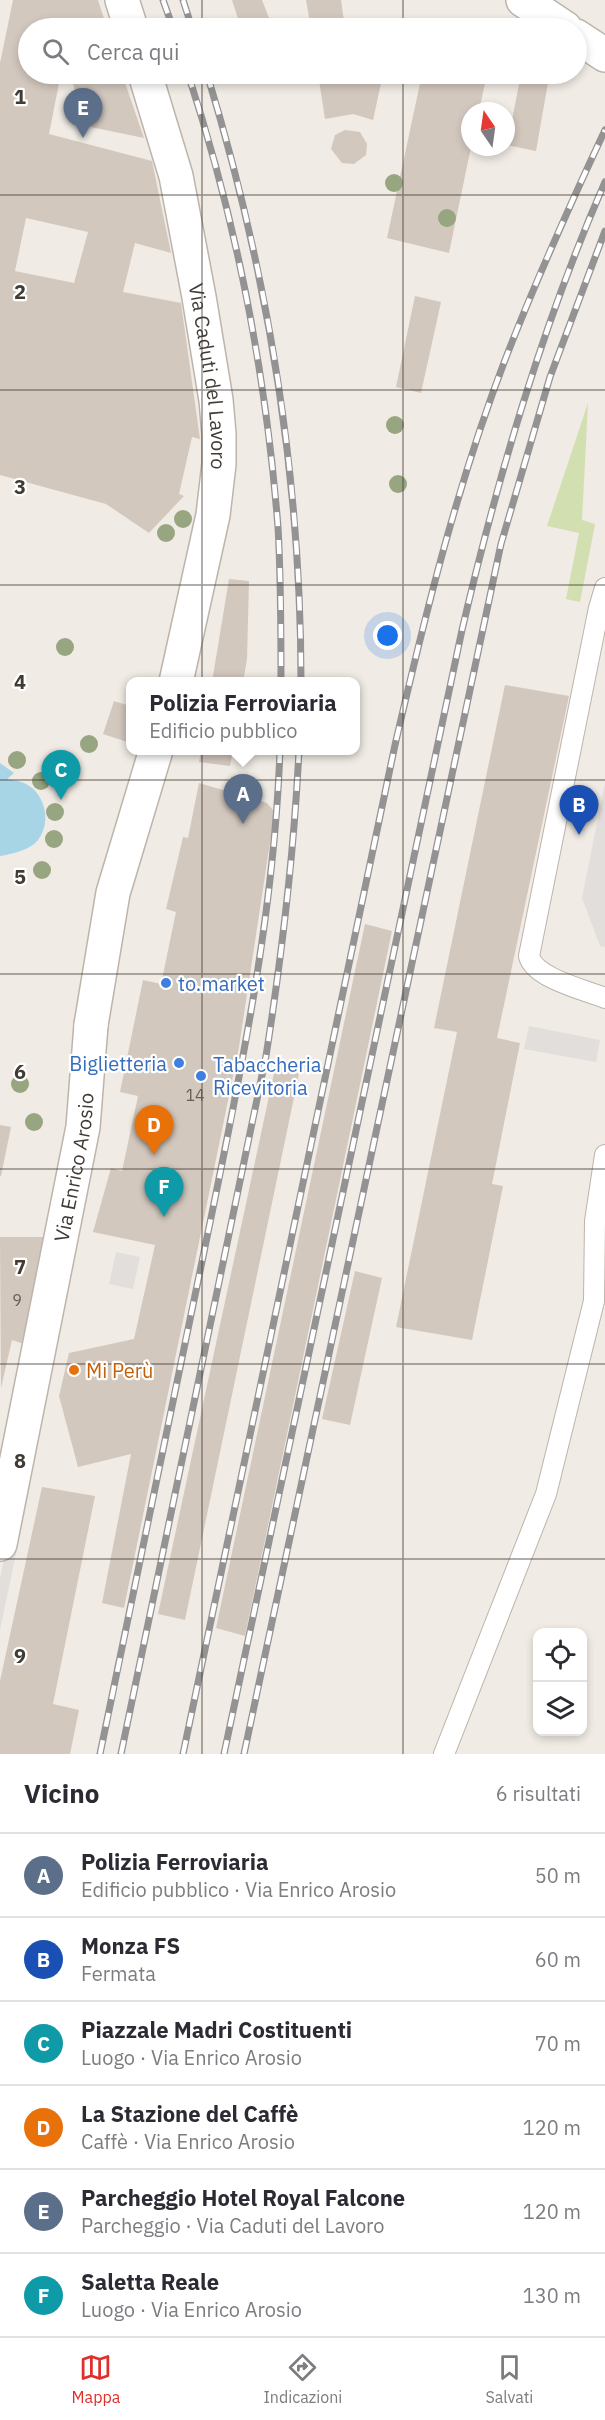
<!DOCTYPE html>
<html lang="it">
<head>
<meta charset="utf-8">
<style>
  :root { --surface:#fff; --page:#f7f7f7; --text:#2b2b33; --muted:#7c7c81; --line:#e1e1e2; --accent:#df2f2b }
  body { margin:0; font-family:"IBM Plex Sans",sans-serif; background:var(--page); color:var(--text) }
  .controls { position:absolute; right:18px; bottom:18px; display:grid; overflow:hidden; border-radius:12px; box-shadow:0 3px 9px #0003 }
  .controls button { width:54px; height:54px; display:grid; place-items:center; padding:0; border:0; border-bottom:2px solid var(--line); background:var(--surface); color:var(--text); font:30px sans-serif }
  .compass { position:absolute; left:461px; top:102px; width:54px; height:54px; border-radius:50%; background:var(--surface); box-shadow:0 3px 9px #0003; rotate:347deg }
  .you { position:absolute; left:388px; top:636px; width:21px; height:21px; margin:-15px; border:4px solid #fff; border-radius:50%; background:#1a73e8; box-shadow:0 0 0 9px #1a73e833 }
  .badge { display:grid; place-items:center; width:39px; height:39px; border-radius:50%; background:var(--accent); color:#fff; font-size:20px; font-weight:700 }
  .pin { position:absolute; translate:-50% -50px; filter:drop-shadow(0 2px 3px #0008) }
  .pin::after { content:''; position:absolute; top:32px; width:21px; height:18px; background:inherit; clip-path:polygon(0 0,100% 0,50% 100%) }
  .popup { position:absolute; left:126px; top:677px; width:234px; height:78px; box-sizing:border-box; display:grid; place-content:center; border-radius:12px; background:var(--surface); filter:drop-shadow(0 2px 4px #0005); font-size:20px; white-space:nowrap; color:var(--muted) }
  .popup b { font-size:22px; color:var(--text) }
  .popup::after { content:''; position:absolute; left:50%; top:100%; margin-left:-12px; border:12px solid transparent; border-top-color:var(--surface) }
  .list { margin:0; padding:0; list-style:none }
  h2 { display:flex; justify-content:space-between; align-items:center; height:78px; margin:0; padding:0 24px; font-size:26px }
  h2 small { font-size:20px; font-weight:400; color:var(--muted) }
  .list li { display:grid; grid-template-columns:39px 1fr auto; gap:18px; align-items:center; box-sizing:border-box; height:84px; padding:0 24px; border-top:2px solid var(--line) }
  .list b { display:block; font-size:22px; white-space:nowrap }
  .list p { margin:0; font-size:20px; white-space:nowrap; color:var(--muted) }
  .list em { font-size:20px; font-style:normal; color:var(--muted) }
  .icon { flex:none; width:33px; height:33px; fill:none; stroke:currentColor; stroke-width:2; stroke-linecap:round; stroke-linejoin:round }
  .map { position:relative; flex:none; width:605px; height:1754px; overflow:hidden }
  .search { position:absolute; background:var(--surface); box-shadow:0 3px 9px #0003; left:18px; right:18px; top:18px; height:66px; display:flex; align-items:center; gap:15px; box-sizing:border-box; padding:0 21px; border-radius:33px; color:var(--muted); font-size:22px }
  .sheet { height:582px; background:var(--surface) }
  nav { display:flex; justify-content:space-around; align-items:center; box-sizing:border-box; height:84px; border-top:2px solid var(--line); background:var(--surface); font-size:16px; color:var(--muted) }
  nav a { display:grid; justify-items:center; gap:3px }
  nav .on { color:var(--accent) }
  .map>svg:first-child { display:block }
  .green { fill:#d1dfb1 }
  .parking { fill:#e1dedc }
  .water { fill:#a7d5e6 }
  .building { fill:#d3c8be; fill-rule:evenodd }
  .lines { fill:none; stroke-linecap:round; stroke-linejoin:round }
  .service-casing { stroke:#bdb4ab; stroke-width:22 }
  .minor-casing { stroke:#bdb4ab; stroke-width:36 }
  .tertiary-casing { stroke:#bdb4ab; stroke-width:36 }
  .service { stroke:#fff; stroke-width:20 }
  .minor { stroke:#fff; stroke-width:33 }
  .tertiary { stroke:#fff; stroke-width:33 }
  .rail-casing { stroke:#939393; stroke-width:7 }
  .rail { stroke:#fff; stroke-width:4.5; stroke-dasharray:14; stroke-linecap:butt }
  .tree { fill:#97a581 }
  .grid { fill:none; stroke:#413b35; stroke-width:1.5; stroke-opacity:0.55 }
  .shop-dot { fill:#3f7fe0; stroke:#fff; stroke-width:2 }
  .food-dot { fill:#e8710a; stroke:#fff; stroke-width:2 }
  .labels { text-anchor:middle; dominant-baseline:central; stroke-width:4.5; stroke-linejoin:round; paint-order:stroke }
  .number-label { font-size:16px; fill:#665e57 }
  .street-label { font-size:20px; fill:#413b35; stroke:#fff }
  .shop-label { font-size:20px; fill:#366cbe; stroke:#fff; text-anchor:start }
  .food-label { font-size:20px; fill:#c56008; stroke:#fff; text-anchor:start }
  .grid-label { font-size:20px; text-anchor:middle; font-weight:bold; fill:#413b35; stroke:#fff; stroke-width:4.5; stroke-linejoin:round; paint-order:stroke }
</style>
</head>
<body>
<div class="map">
<svg width="605" height="1754" viewBox="0 0 605 1754">
  <rect width="100%" height="100%" fill="#f0ebe4"/>
  <path class="green" d="M588,403l-6,117 13,4 -15,78 -14,-3 13,-66 -32,-7z"/>
  <path class="parking" d="M605,783v164l-5,-1 -18,-48z
    M529,1026l71,14 -4,22 -72,-13z
    M116,1252l24,5 -7,32 -24,-5z
    M19,1486l11,1 -30,143v-51z"/>
  <path class="water" d="M0,763l14,10 -7,6c4,1 9,1 14,3 23,7 32,39 17,58 -8,10 -26,14 -38,16z"/>
  <path class="building" d="M13,0h85l9,28h-79v46h94l22,64 -58,-12 -14,-45 -12,-3 -11,56 103,27 19,92 -36,-10 -12,49 58,11 19,136 -8,-2 -13,57 5,2 -35,37 -43,-29 -106,-29v-412zM26,218l62,14 -14,51 -59,-12z
    M232,0h30l11,28h-32z
    M306,0h35l4,28h-34z
    M318,74h65l-10,46 -20,-6 -28,5z
    M422,74h65l-8,37h-9l1,36 -22,106 -62,-15z
    M521,74l28,3 -13,74 -29,-6z
    M345,130l15,2 7,12 -1,11 -12,9 -12,-1 -11,-14 4,-14z
    M415,296l26,6 -20,91 -25,-6z
    M229,579l20,2 -2,78 -4,23h-31z
    M505,685l64,11 -72,342 23,5 -28,141 11,2 -31,154 -76,-13 61,-295 -23,-4z
    M114,701l16,5v37l-27,-9z
    M201,750h32l-3,16 -31,-4z
    M199,783l68,20 6,7 1,6 -35,231 -115,561 -22,-5 29,-149 -53,13 -19,-71 10,-43 65,-14 21,-94 -62,-13 18,-64 11,3 16,-75 -18,-4 23,-112 18,4 15,-72 -10,-3 17,-72 5,1z
    M365,924l27,7 -147,705 -29,-8z
    M277,1059l24,5 -116,556 -27,-6z
    M0,1125l11,2 -10,49h-1z
    M0,1237h48l-24,107 -12,-4 -11,48z
    M355,1271l27,7 -32,147 -28,-6z
    M42,1487l53,9 -42,208 26,6 -9,44h-70v-73z"/>
  <g class="lines">
    <g class="service-casing">
      <path id="service" d="M605,588l-6,20 -70,348c5,22 56,34 76,42
        M444,1754l102,-260 48,-193 1,-80 10,-66"/>
    </g>
    <g class="minor-casing">
      <g id="minor">
        <path id="s1" d="M0,1544l83,-417 8,-102"/>
      </g>
    </g>
    <g class="tertiary-casing">
      <g id="tertiary">
        <path d="M122,0l9,28"/>
        <path d="M523,0l42,28"/>
        <path d="M576,36l29,19"/>
        <path id="s2" d="M145,74l31,102 23,121 17,103 3,34v30l-6,51 -37,167"/>
        <path d="M91,1025l22,-132 43,-143"/>
      </g>
    </g>
    <use href="#service" class="service"/>
    <use href="#minor" class="minor"/>
    <use href="#tertiary" class="tertiary"/>
    <g class="rail-casing">
      <path id="rail" d="M163,0l10,28
        M183,0l9,28
        M188,74c48,146 78,300 90,453 3,51 3,103 3,155
        M207,74c61,199 94,398 94,608
        M100,1754c35,-167 69,-335 104,-502 34,-166 70,-332 76,-502
        M121,1754l145,-698c16,-102 28,-203 33,-306
        M183,1754l212,-1009c30,-130 62,-260 110,-385 30,-78 65,-155 100,-230
        M224,1754l238,-1124c36,-154 80,-304 143,-448
        M244,1754l257,-1210 49,-167 55,-146"/>
    </g>
    <use href="#rail" class="rail"/>
  </g>
  <g class="tree">
    <circle cx="394" cy="183" r="9"/>
    <circle cx="447" cy="218" r="9"/>
    <circle cx="395" cy="425" r="9"/>
    <circle cx="398" cy="484" r="9"/>
    <circle cx="183" cy="519" r="9"/>
    <circle cx="166" cy="533" r="9"/>
    <circle cx="65" cy="647" r="9"/>
    <circle cx="89" cy="744" r="9"/>
    <circle cx="17" cy="760" r="9"/>
    <circle cx="41" cy="781" r="9"/>
    <circle cx="55" cy="812" r="9"/>
    <circle cx="54" cy="839" r="9"/>
    <circle cx="42" cy="870" r="9"/>
    <circle cx="20" cy="1084" r="9"/>
    <circle cx="34" cy="1122" r="9"/>
  </g>
  <path class="grid" d="M202,0v28M403,0v28M202,74v1680M403,74v1680M0,195h605M0,390h605M0,585h605M0,780h605M0,974h605M0,1169h605M0,1364h605M0,1559h605"/>
  <g class="shop-dot">
    <circle cx="166" cy="983" r="6"/>
    <circle cx="179" cy="1063" r="6"/>
    <circle cx="201" cy="1076" r="6"/>
  </g>
  <circle class="food-dot" cx="74" cy="1370" r="6"/>
  <g class="labels">
    <g class="number-label">
      <text x="195" y="1095">14</text>
      <text x="17" y="1300">9</text>
    </g>
    <g class="street-label">
      <text stroke="none"><textPath href="#s2" startOffset="310">Via Caduti del Lavoro</textPath></text>
      <text stroke="none"><textPath href="#s1" startOffset="384">Via Enrico Arosio</textPath></text>
    </g>
    <g class="shop-label">
      <text x="178" y="983">to.market</text>
      <text x="167" y="1063" text-anchor="end">Biglietteria</text>
      <text x="213" y="1064">Tabaccheria<tspan x="213" dy="23">Ricevitoria</tspan></text>
    </g>
    <g class="food-label">
      <text x="86" y="1370">Mi Perù</text>
    </g>
  </g>
  <g class="grid-label">
    <text x="20" y="104">1</text>
    <text x="20" y="299">2</text>
    <text x="20" y="494">3</text>
    <text x="20" y="689">4</text>
    <text x="20" y="884">5</text>
    <text x="20" y="1079">6</text>
    <text x="20" y="1274">7</text>
    <text x="20" y="1468">8</text>
    <text x="20" y="1663">9</text>
  </g>
</svg>
<div class="controls">
<button><svg class="icon" aria-label="locate" viewBox="0 0 24 24"><circle cx="12" cy="12" r="6"/><path d="M12 2v4M12 18v4M2 12h4M18 12h4"/></svg></button>
<button><svg class="icon" aria-label="layers" viewBox="0 0 24 24"><path d="M12 4l9 5-9 5-9-5zM3 14l9 5 9-5"/></svg></button>
</div>
<svg class="compass" viewBox="-18 -18 36 36"><path d="M0-13l5 13h-10z" fill="#e53935"/><path d="M0 13l5-13h-10z" fill="#7c7c81"/></svg>
<div class="you"></div>
<div class="pin badge" style="left:243px;top:824px;background:#5c6f8a">A</div>
<div class="popup"><b>Polizia Ferroviaria</b>Edificio pubblico</div>
<div class="pin badge" style="left:579px;top:835px;background:#1a4fb4">B</div>
<div class="pin badge" style="left:61px;top:800px;background:#0f9aa8">C</div>
<div class="pin badge" style="left:154px;top:1155px;background:#e8710a">D</div>
<div class="pin badge" style="left:83px;top:138px;background:#5c6f8a">E</div>
<div class="pin badge" style="left:164px;top:1217px;background:#0f9aa8">F</div>
<div class="search"><svg class="icon" aria-label="search" viewBox="0 0 24 24"><circle cx="10" cy="10" r="6"/><path d="M15 15l6 6"/></svg>Cerca qui</div>
</div>
<section class="sheet">
<h2>Vicino<small>6 risultati</small></h2>
<ul class="list">
<li><span class="badge" style="background:#5c6f8a">A</span><div><b>Polizia Ferroviaria</b><p>Edificio pubblico · Via Enrico Arosio</p></div><em>50 m</em></li>
<li><span class="badge" style="background:#1a4fb4">B</span><div><b>Monza FS</b><p>Fermata</p></div><em>60 m</em></li>
<li><span class="badge" style="background:#0f9aa8">C</span><div><b>Piazzale Madri Costituenti</b><p>Luogo · Via Enrico Arosio</p></div><em>70 m</em></li>
<li><span class="badge" style="background:#e8710a">D</span><div><b>La Stazione del Caffè</b><p>Caffè · Via Enrico Arosio</p></div><em>120 m</em></li>
<li><span class="badge" style="background:#5c6f8a">E</span><div><b>Parcheggio Hotel Royal Falcone</b><p>Parcheggio · Via Caduti del Lavoro</p></div><em>120 m</em></li>
<li><span class="badge" style="background:#0f9aa8">F</span><div><b>Saletta Reale</b><p>Luogo · Via Enrico Arosio</p></div><em>130 m</em></li>
</ul>
</section>
<nav>
<a class="on"><svg class="icon" aria-label="map" viewBox="0 0 24 24"><path d="M3 6l6-2 6 2 6-2v14l-6 2-6-2-6 2zM9 4v14M15 6v14"/></svg>Mappa</a>
<a><svg class="icon" aria-label="directions" viewBox="0 0 24 24"><path d="M12 3l9 9-9 9-9-9zM9 14v-3h6M13 9l2 2-2 2"/></svg>Indicazioni</a>
<a><svg class="icon" aria-label="saved" viewBox="0 0 24 24"><path d="M7 4h10v16l-5-4-5 4z"/></svg>Salvati</a>
</nav>
</body>
</html>
